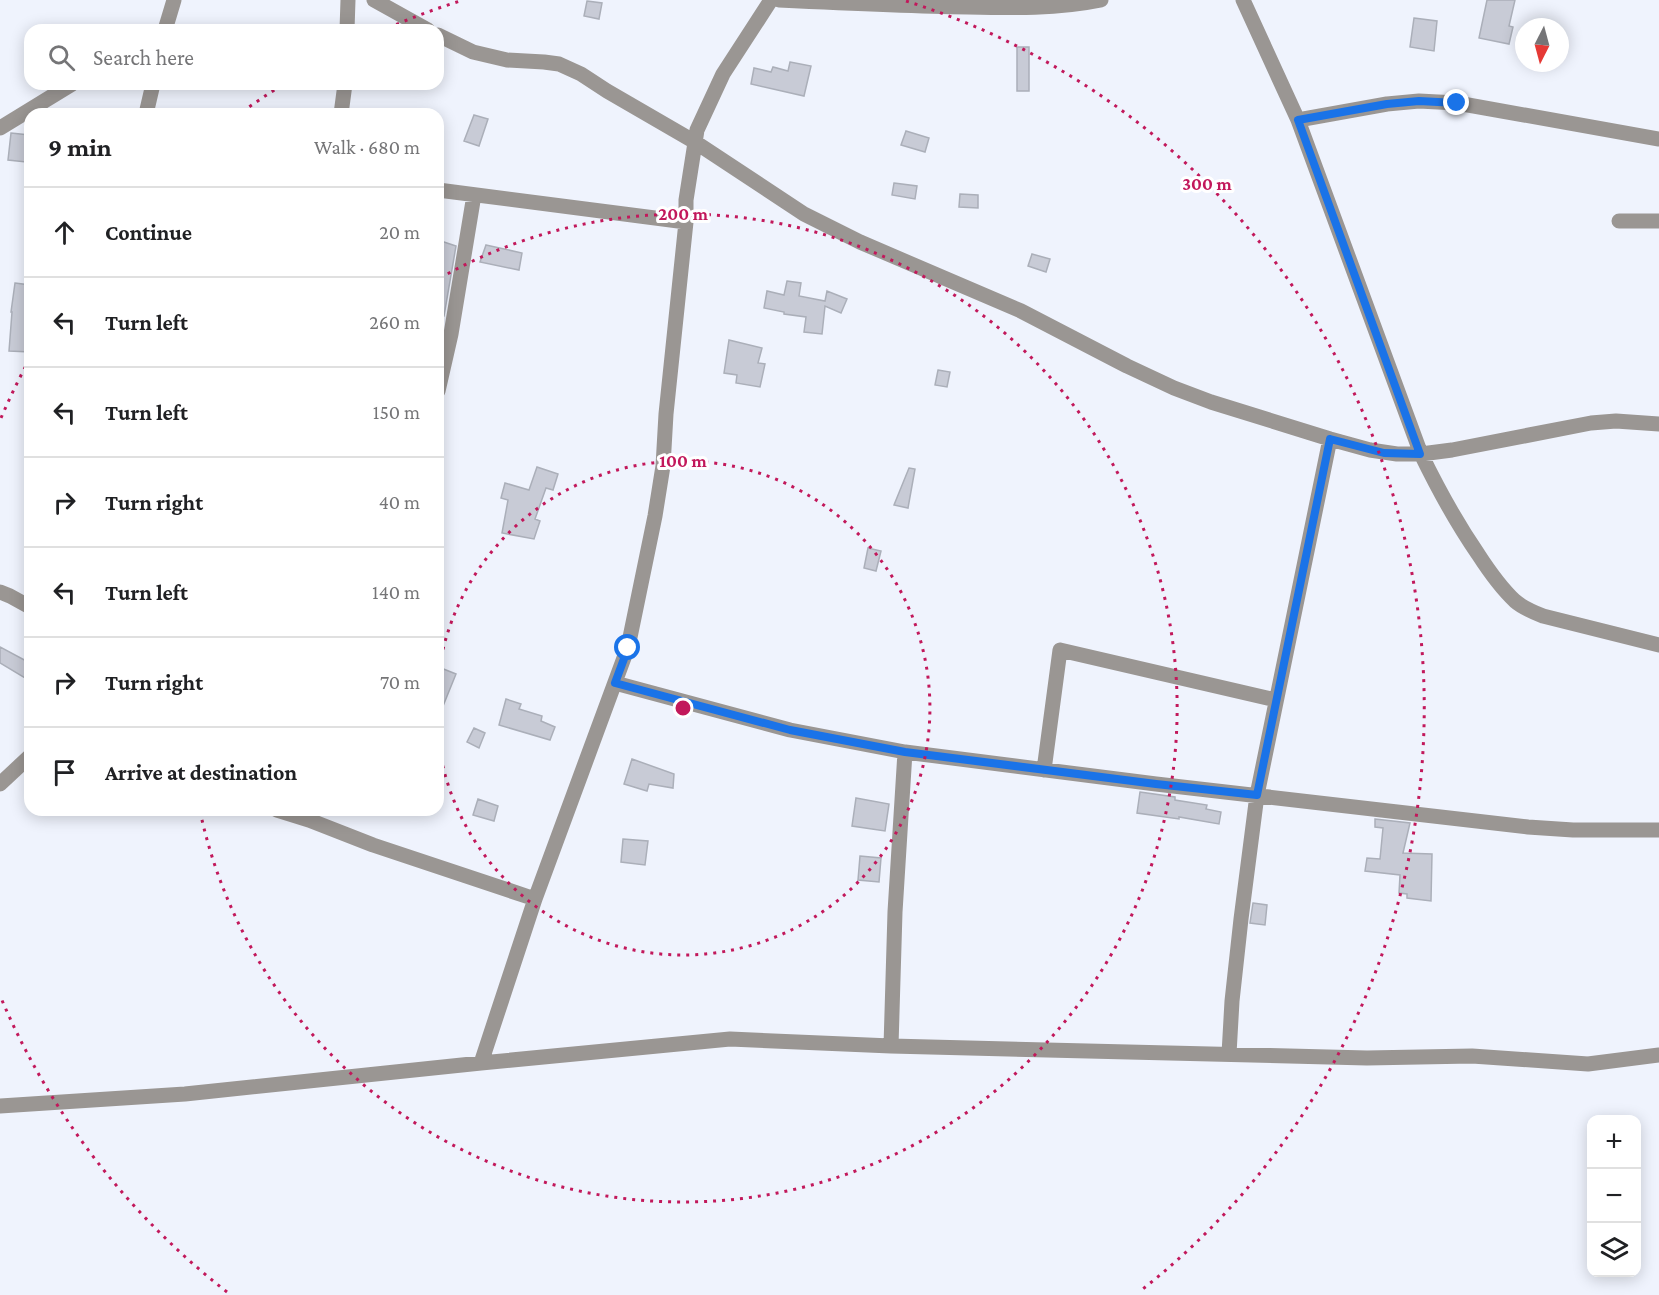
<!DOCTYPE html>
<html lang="en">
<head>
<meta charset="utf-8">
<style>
  :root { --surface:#fff; --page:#f6f6f6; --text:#202124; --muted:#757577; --line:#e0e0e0 }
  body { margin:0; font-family:"Crimson Pro",serif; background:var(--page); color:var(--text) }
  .controls { position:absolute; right:18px; bottom:18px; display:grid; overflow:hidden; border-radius:12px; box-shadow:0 3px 15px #0003 }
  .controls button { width:54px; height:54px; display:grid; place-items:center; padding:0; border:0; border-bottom:2px solid var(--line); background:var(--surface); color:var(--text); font:30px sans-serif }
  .compass { position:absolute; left:1515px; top:18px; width:54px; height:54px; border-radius:50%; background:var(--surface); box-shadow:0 3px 15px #0003; rotate:186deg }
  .stop { position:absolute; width:18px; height:18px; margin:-14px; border:4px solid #1a73e8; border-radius:50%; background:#fff }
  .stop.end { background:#1a73e8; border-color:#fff; box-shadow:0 2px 6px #0008 }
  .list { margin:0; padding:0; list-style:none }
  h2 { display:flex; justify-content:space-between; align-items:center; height:78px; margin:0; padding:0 24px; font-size:26px }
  h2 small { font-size:20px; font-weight:400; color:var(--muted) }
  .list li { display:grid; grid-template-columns:39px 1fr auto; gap:18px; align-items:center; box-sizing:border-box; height:90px; padding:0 24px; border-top:2px solid var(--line) }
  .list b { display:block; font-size:22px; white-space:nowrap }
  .list em { font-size:20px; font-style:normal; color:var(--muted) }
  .icon { flex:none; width:33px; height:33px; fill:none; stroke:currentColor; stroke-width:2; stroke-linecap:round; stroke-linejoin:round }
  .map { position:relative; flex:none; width:1659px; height:1295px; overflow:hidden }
  .search { position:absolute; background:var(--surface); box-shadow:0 3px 15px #0003; left:24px; top:24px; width:420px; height:66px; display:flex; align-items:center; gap:15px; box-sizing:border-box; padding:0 21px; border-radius:18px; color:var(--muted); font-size:22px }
  .panel { position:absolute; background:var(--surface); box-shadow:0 3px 15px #0003; left:24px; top:108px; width:420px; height:708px; border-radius:18px }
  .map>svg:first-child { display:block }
  .building { fill:#c8cbd6; stroke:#abafb9; stroke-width:1.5 }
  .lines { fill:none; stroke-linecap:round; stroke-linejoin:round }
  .minor { stroke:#9a9693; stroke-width:15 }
  .route { stroke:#1a73e8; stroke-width:8 }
  .ring { fill:none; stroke:#c2185b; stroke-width:3; stroke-dasharray:3 6 }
  .centre { fill:#c2185b; stroke:#fff; stroke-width:3 }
  .ring-label { font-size:18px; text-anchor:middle; font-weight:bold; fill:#c2185b; stroke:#fff; stroke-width:6; stroke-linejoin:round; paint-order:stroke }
</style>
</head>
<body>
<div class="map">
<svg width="1659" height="1295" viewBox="0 0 1659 1295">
  <rect width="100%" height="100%" fill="#eff3fd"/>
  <path class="building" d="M1487,0h28l-6,26 4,1 -4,17 -30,-6z
    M587,1l15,2 -3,16 -15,-3z
    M1414,18l23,3 -3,30 -24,-4z
    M1017,47h12v44h-12z
    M790,62l21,4 -7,30 -53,-12 3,-16 17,4 2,-5 15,4z
    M474,115l14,4 -9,27 -15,-5z
    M906,131l23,7 -4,14 -24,-7z
    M11,133l18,2 -3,27 -18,-2z
    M894,183l23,3 -2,13 -23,-4z
    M960,194l18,1v13l-19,-1z
    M438,240l18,6 -12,70h-6z
    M486,245l36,8 -3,17 -39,-8z
    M1032,254l18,5 -4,13 -18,-6z
    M787,281l14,2 -2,13 26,5 2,-10 20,8 -6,14 -16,-7 -3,28 -18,-2 2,-15 -22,-3v-2l-20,-4 3,-17 17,4z
    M15,283l15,2v26l-2,15h2v26l-21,-1 3,-39h-1z
    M729,340l33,8 -4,15 7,1 -5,23 -24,-4 1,-8 -13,-2z
    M938,370l12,2 -3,15 -12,-2z
    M537,467l21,7 -5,16 -7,-2 -11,31 5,2 -6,18 -32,-6 6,-33 -7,-2 4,-15 24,7z
    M909,468l6,1 -7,39 -14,-3z
    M868,548l13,3 -5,20 -12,-3z
    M0,647l30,16v18l-30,-18z
    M441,668l15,6 -17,42 -1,-41z
    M506,699l15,5 -2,5 23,7 -1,5 14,6 -5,13 -51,-15z
    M474,728l11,5 -6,15 -12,-6z
    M632,759l42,15 -1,14 -24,-4 -2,7 -23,-7z
    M1140,792l35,5v3l32,5 -1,4 15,3 -2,12 -40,-7v2l-42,-6z
    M856,798l33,6 -4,27 -33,-5z
    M478,799l20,7 -4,15 -21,-6z
    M1375,819l35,4 -7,30 29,1 -1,47 -24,-3v-4l-8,-1 1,-18 -35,-4 2,-13 13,1 3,-31 -8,-1z
    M623,839l25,2 -3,24 -24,-3z
    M860,856l21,2 -2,24 -21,-2z
    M1253,903l14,2 -2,20 -15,-2z"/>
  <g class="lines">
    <path class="minor" d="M374,0l54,30
      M779,0c63,3 126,6 189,7 44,1 90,2 133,-7
      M1243,0l55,120 123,334c17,35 35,68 57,100 11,17 22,33 37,47 8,7 18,11 28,15l116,29
      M165,30l9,-30
      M347,30l1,-30
      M438,35l35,17 34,8 37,2 15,2 22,10 26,17 88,51 109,72 56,28 161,69 106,55 47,22 37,14 119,37 40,11 27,4h24l31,-4 139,-27 25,-2 43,3
      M146,114l7,-30
      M341,114l4,-30
      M1298,120l89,-16 32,-3 38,2 202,36
      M0,128l72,-44
      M438,190l248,32
      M1619,221h40
      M438,391l13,-57 23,-139
      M0,592l10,4 20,11
      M615,683l175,47 115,22 251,32 372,43 45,3h86
      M1044,770l16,-120 216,50
      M0,784l30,-28
      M277,810l32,10 64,25 162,54
      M891,1046l4,-134 10,-160
      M1229,1054l3,-53 9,-82 16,-124 73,-356
      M481,1063l54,-164 93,-252 27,-131 8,-50 3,-52 20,-192v-22l11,-70 26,-56 48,-74
      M0,1106l185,-12 296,-31 249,-24 161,7 476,12 105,-2 116,8 71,-9"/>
  </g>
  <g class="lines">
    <path class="route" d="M628,648l-13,35 175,47 115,22 251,32 101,11 73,-356 54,14 36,1 -122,-334 89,-16 32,-3 38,2"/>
  </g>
  <g class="ring">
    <path d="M438 676A247 247 0 1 1 438 740"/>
    <path d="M440 278A494 494 0 1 1 200 811"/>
    <path d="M227 1292A741 741 0 0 1 1 998M1 418A741 741 0 0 1 29 360M242 112A741 741 0 0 1 279 87M388 28A741 741 0 0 1 460 1M906 1A741 741 0 0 1 1139 1292"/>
  </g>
  <circle cx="683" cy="708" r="9" class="centre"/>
  <g class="ring-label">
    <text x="1207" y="190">300 m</text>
    <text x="683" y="220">200 m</text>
    <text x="683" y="467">100 m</text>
  </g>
</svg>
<div class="controls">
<button>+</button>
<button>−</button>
<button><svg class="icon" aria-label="layers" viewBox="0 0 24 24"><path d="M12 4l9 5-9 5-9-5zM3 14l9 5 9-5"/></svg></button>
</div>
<svg class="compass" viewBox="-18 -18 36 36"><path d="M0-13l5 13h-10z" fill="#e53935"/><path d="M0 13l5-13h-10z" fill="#757577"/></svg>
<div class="stop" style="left:628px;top:648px"></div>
<div class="stop end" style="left:1457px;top:103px"></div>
<div class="search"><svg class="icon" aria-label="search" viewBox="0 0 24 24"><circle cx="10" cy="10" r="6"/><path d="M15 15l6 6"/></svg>Search here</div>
<section class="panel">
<h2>9 min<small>Walk · 680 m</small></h2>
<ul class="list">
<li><svg class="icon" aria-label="ahead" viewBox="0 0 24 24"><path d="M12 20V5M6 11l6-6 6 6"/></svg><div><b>Continue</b></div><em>20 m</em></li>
<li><svg class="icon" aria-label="left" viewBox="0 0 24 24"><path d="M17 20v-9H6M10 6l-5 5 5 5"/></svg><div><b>Turn left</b></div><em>260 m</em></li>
<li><svg class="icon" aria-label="left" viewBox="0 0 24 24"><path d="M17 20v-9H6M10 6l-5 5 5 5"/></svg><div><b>Turn left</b></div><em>150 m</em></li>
<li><svg class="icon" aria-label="right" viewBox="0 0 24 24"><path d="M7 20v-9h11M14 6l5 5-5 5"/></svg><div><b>Turn right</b></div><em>40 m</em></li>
<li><svg class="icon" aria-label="left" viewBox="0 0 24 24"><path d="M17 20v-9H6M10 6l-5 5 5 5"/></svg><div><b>Turn left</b></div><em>140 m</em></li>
<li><svg class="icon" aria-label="right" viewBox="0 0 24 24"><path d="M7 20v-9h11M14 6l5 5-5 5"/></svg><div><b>Turn right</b></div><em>70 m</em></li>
<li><svg class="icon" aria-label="arrive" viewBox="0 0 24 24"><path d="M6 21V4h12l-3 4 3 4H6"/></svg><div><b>Arrive at destination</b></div></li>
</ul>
</section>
</div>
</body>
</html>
